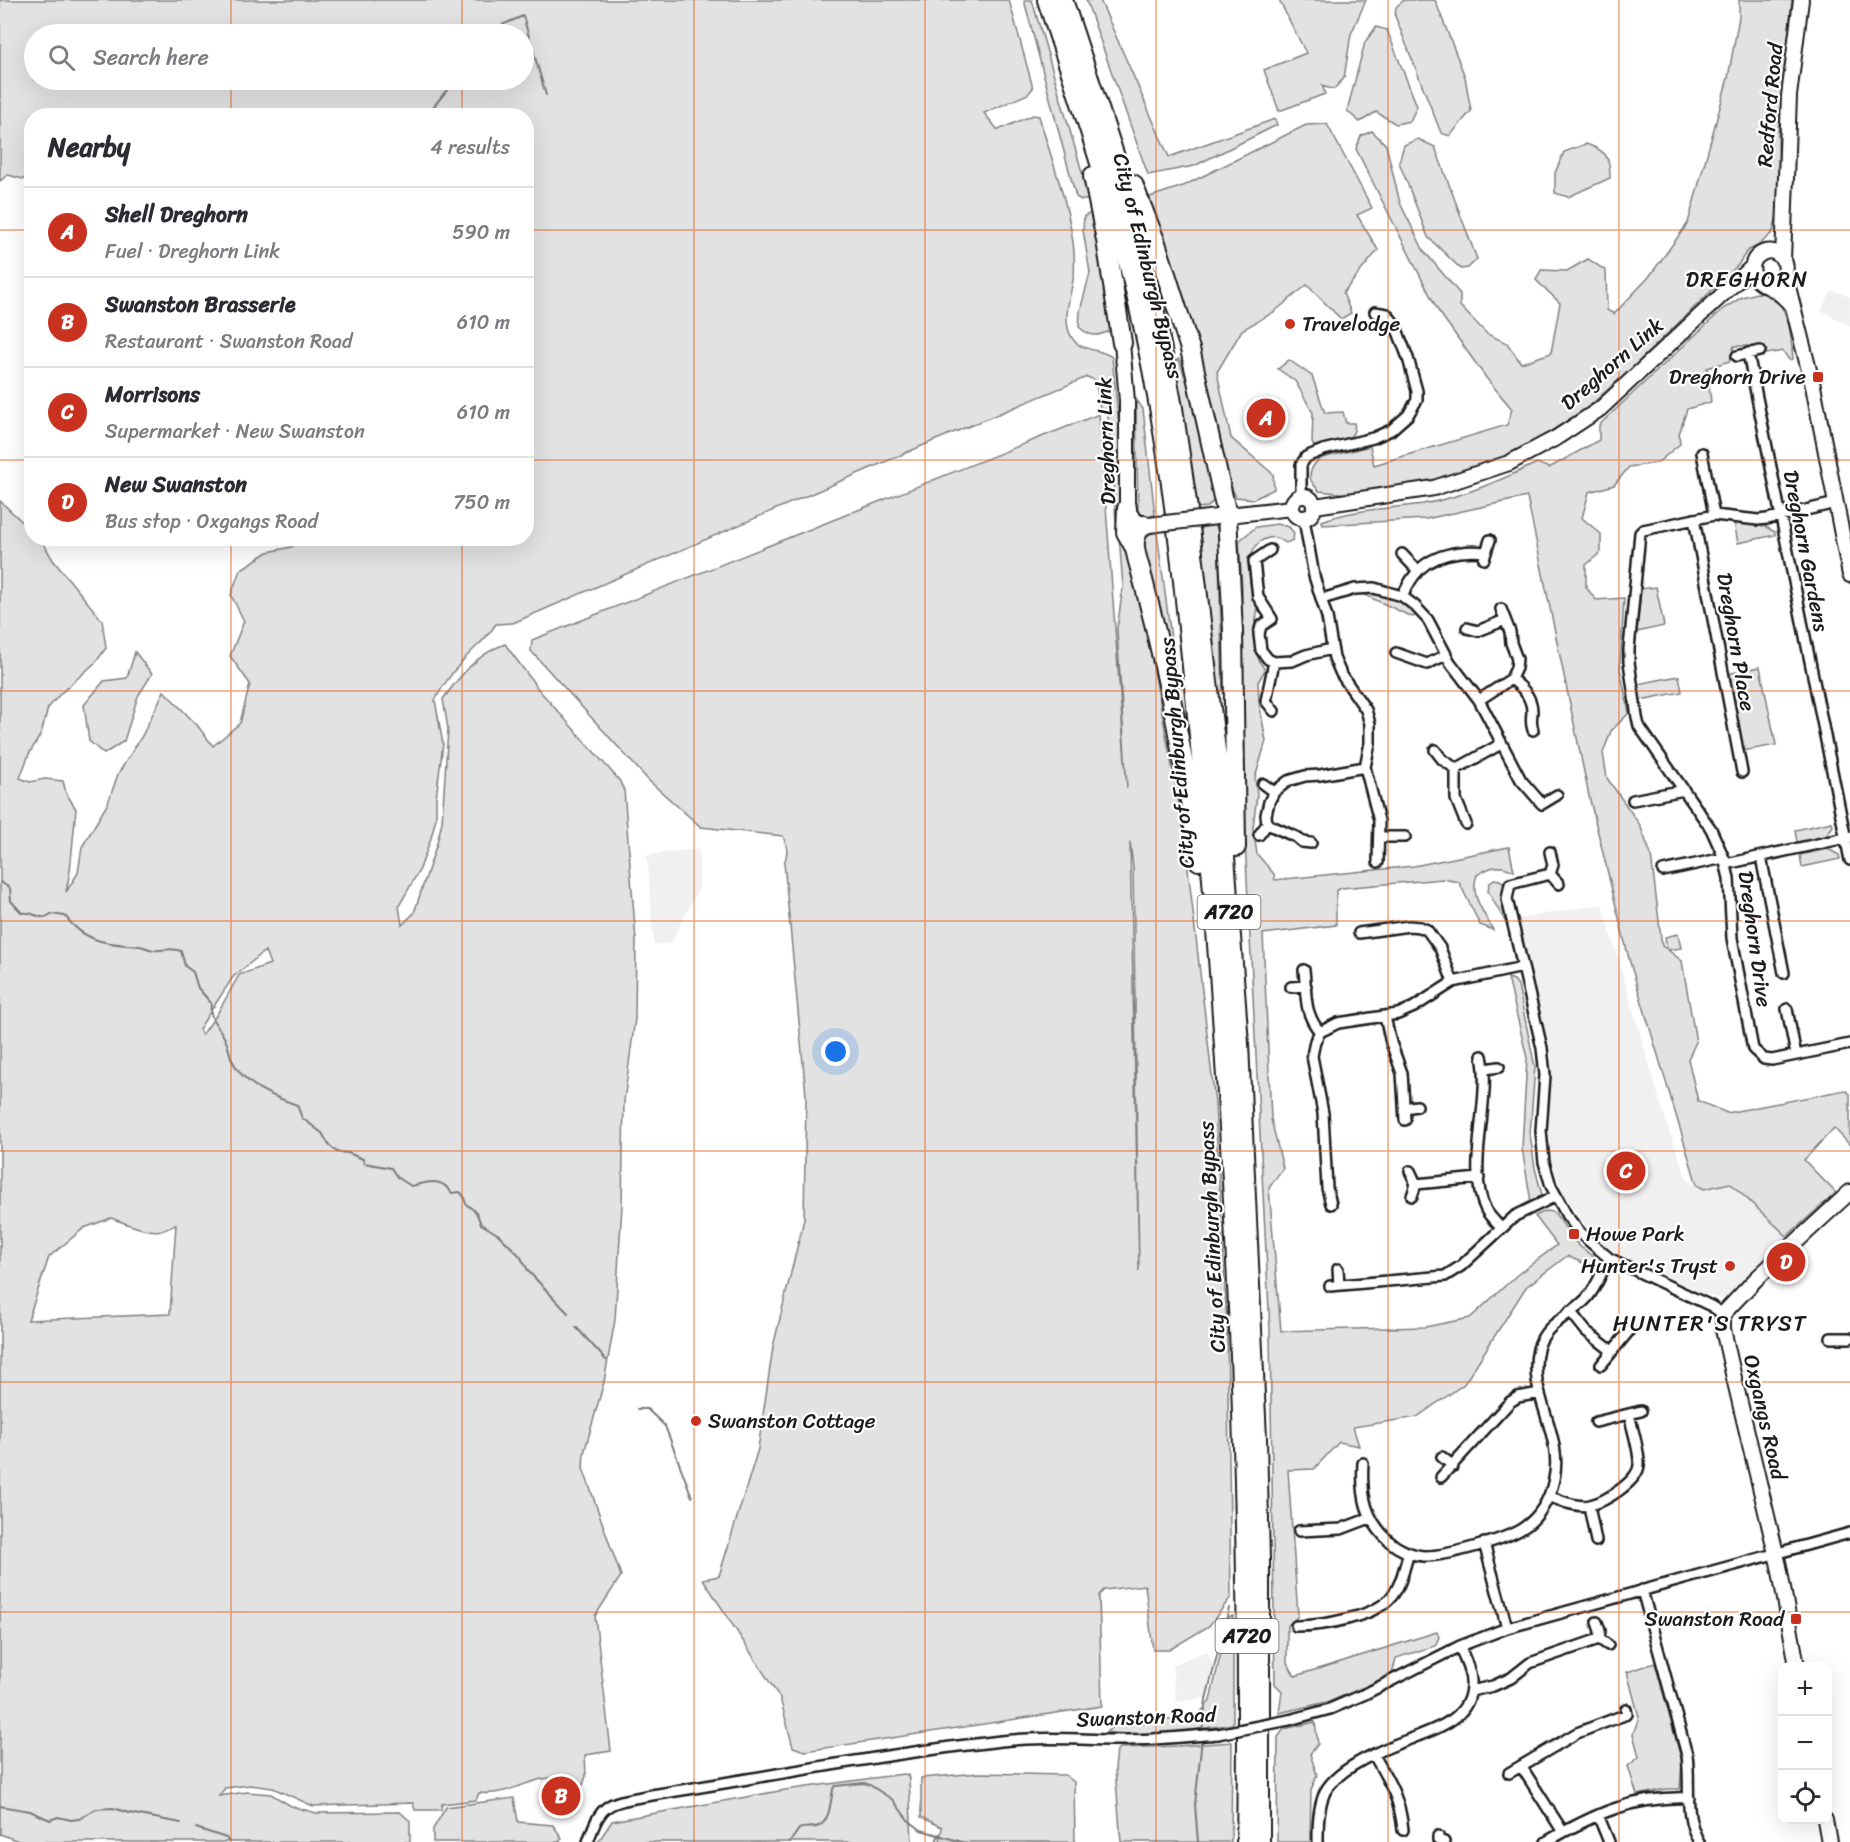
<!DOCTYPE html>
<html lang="en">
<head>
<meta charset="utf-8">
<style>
  :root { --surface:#fff; --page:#f2f2f3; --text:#2b2b33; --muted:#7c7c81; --line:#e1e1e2; --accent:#c8321e }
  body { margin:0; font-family:Sriracha,sans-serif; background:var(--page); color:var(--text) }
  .controls { position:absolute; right:18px; bottom:18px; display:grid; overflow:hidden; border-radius:12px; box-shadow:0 6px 24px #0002 }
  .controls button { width:54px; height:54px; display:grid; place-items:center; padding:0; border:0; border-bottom:2px solid var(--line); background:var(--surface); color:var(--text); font:30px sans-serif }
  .you { position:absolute; left:836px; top:1052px; width:21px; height:21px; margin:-15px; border:4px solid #fff; border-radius:50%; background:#1a73e8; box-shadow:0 0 0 9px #1a73e833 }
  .badge { display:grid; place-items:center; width:39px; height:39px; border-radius:50%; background:var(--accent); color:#fff; font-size:20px; font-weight:700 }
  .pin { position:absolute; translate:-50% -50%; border:3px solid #fff; box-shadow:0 2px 6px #0006 }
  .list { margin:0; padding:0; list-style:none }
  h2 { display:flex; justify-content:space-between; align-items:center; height:78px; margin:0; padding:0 24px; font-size:26px }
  h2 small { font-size:20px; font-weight:400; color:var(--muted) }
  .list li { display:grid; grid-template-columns:39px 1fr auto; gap:18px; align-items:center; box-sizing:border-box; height:90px; padding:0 24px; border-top:2px solid var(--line) }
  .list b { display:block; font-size:22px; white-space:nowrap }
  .list p { margin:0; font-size:20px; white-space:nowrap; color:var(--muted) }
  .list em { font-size:20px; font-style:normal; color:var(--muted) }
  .icon { flex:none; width:33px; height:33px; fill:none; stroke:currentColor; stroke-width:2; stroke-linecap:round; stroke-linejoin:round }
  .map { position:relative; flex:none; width:1850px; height:1842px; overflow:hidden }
  .search { position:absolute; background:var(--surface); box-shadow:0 6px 24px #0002; left:24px; top:24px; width:510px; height:66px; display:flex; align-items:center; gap:15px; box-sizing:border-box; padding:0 21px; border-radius:33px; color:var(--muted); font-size:22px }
  .panel { position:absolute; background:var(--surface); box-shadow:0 6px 24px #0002; left:24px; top:108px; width:510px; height:438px; border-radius:24px }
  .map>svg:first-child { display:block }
  .built { fill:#f0f0f0 }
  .green { fill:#e2e2e2; stroke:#7f7f7f; stroke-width:1.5; fill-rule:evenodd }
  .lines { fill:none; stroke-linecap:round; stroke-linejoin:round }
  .stream { stroke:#7a7a7a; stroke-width:2 }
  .street-casing { stroke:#1c1c1c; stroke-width:14 }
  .secondary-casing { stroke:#1c1c1c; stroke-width:18 }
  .highway-casing { stroke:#1c1c1c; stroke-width:22 }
  .street { stroke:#fff; stroke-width:9 }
  .secondary { stroke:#fff; stroke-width:14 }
  .highway { stroke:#fff; stroke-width:18 }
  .street-bridge-casing { stroke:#1c1c1c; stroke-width:14; stroke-linecap:butt }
  .secondary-bridge-casing { stroke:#1c1c1c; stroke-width:18; stroke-linecap:butt }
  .street-bridge { stroke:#fff; stroke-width:9 }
  .secondary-bridge { stroke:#fff; stroke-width:14 }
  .grid { fill:none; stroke:#e8590c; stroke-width:1.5; stroke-opacity:0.55 }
  .poi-dot { fill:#c8321e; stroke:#fff; stroke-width:2 }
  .labels { text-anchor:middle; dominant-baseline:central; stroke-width:4.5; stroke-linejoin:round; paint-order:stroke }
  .shield { fill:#fff; stroke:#606060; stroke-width:1.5 }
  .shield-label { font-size:20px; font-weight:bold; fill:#1c1c1c }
  .street-label { font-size:21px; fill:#1c1c1c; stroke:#fff }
  .poi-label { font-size:21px; fill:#1c1c1c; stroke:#fff; text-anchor:start }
  .neighbourhood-label { font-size:22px; letter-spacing:1.5px; fill:#1c1c1c; stroke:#fff }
</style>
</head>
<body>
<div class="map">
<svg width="1850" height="1842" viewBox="0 0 1850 1842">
  <rect width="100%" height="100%" fill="#fff"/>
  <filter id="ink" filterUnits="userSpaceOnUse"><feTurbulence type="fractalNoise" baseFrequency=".0167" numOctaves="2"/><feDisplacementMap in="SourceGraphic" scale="12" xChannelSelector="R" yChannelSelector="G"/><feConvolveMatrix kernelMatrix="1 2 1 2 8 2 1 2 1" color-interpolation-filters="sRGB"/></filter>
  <g filter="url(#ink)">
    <path class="built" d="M1832,290l18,7v29l-29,-16z
      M699,849v39l-28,55 -17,2 -7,-90z
      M1602,904l65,221 21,56 16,8 25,-6 58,53 -57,59 -6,3h-8l-18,-7 -85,-40 -25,-21 -24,-34 -12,-35 -4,-30 4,-73 -34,-139z
      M1206,1651l7,12 -8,35 -29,4 -4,-37z"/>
    <path class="green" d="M0,0h1009l24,88 -5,6 -44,19 14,17 35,-15 6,1c12,43 31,91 35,135 0,8 1,16 0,23 -2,18 -12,42 -4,60 8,19 28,13 42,23l8,78 -1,87h-3l-8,-107 -8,-7 -5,-28 -8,-3 -156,65 -418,181 -17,1c-6,9 -11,15 -19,22 -16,15 -32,35 -42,54l8,44 -7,54v20l-5,20 -11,31 -21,37 3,19 12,-12 23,-70 5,-21 6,-93 -5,-30c17,-23 34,-45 62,-55l34,46 80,90 5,10 12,150 -1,79 -11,82 -2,104 -7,115 -11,62 -20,71 -1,15 38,108 -26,40 16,135 -26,4 1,21 -3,9c-8,-3 -16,-6 -24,-7 -27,-3 -50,19 -80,15l-3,7 -34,4 -1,6h-26l-2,-7 -100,3 -40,-18 -23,-3 -25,3 -6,8 28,-4 24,2 20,12 25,7 84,-1 10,9v21h-389l-21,-8v-1333l31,29 1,8 9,1 12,21 49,60 4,28 -10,14 -35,31 -13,15 -7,26 -12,20 -9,24 10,4 15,-3 18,2 3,12 10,16 -6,62 -4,21 12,-19 4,-26 26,-44 10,-29 24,-38 22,-45 33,34 16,21 27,-23 10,-39 -20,-28 14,-35 -13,-26 9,-25 28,-18 23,-5 11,-8 224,-1v-422h-494l-1,65 -23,-6 -8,6zM34,34h490v46h-490zM265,951l5,13 -31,11 -22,39 -15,21 -3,-6 34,-52zM111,1218c20,7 46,21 65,6l-6,90 -142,6 21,-63 35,-29z
      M1024,0h8l57,196 -2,4h-6l-5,-3z
      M1086,0h14l69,157 106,-38 2,6 -83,41 -46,9z
      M1279,0h87l-15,34 -7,44 -10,11 -10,-2 -2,-3 3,10 -46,17 -15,-41 42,-17z
      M1404,0h31l30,77 6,34 -21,25 -9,-3 -46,-117 1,-9z
      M1739,0h53l-14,132 1,76 -6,24 -14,13 -12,6 -9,14 -111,108 -40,35 -45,29 -45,24 -52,17 -86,17 -40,-4c-1,-3 -4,-4 -6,-7 -7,-9 0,-21 9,-26l48,-12 4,19 133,-40 5,-16 -25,-30 -50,-70 -81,-160 5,-13 11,-5 14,14 14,58 24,48 36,43v12l27,28 20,9 14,20 30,-10 9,-50 -24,-23 5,-10 26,1 21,-12 18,12 1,39 7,4 35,-37 39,-54 40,-145 11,-61z
      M1376,27l11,3 30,76 -7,15 -14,3 -20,-12 -16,10 -13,-11 18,-69z
      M1327,124l45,84 -15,7 21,35 -35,43 8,20 -10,6 -34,-34 -33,27 -32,18 -25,42 14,66 42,36 1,15 -20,10 -18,-2 -8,-17 -81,-282 36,-12 123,-61z
      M1418,139l17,8 42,112 -9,9 -7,1 -33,-32 -29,-75 5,-17z
      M1586,144c21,7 24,13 24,34l-42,19 -13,-4v-20l9,-21z
      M1092,213l20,110 -2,8c-14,6 -20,6 -31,-4l1,-16 10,-38 -7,-43 1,-14z
      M1757,293c5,0 11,1 14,3 20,13 20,43 22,63l-4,1 -6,-9 -21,4 -5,-9h-23l-4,15 -23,7 4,34 -24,7 -8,25 1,10 -23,19 -28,4 -15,18 -25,7 -7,26 19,16v18l-15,13v22l10,13 28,-2 -4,71 9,44 -18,18 -8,22 4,25 33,47 11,30 11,91 5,3 -2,-12 13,-3 3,14 -13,2 14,11 14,81 -8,17 10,42 29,12 118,-23 5,4v51l-16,-17 -30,32 32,33 -49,43 -57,-53 -26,6 -7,-4 -68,-226 -40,-163 -62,-299 -101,22 -103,6 -1,-4c32,-12 67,-12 101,-17 40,-7 78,-24 114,-41l12,5 50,-28v-15l124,-116 19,-12z
      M1179,359l17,49 17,93 -5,6 -11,1 -22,-147z
      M1289,360l23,16 13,37 18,-1 3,11h8c5,20 -26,21 -40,23l-2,-3 1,-30 -18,-32 -17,-12z
      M1136,399l7,10 12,106 -10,2 -7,-6z
      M1099,414l28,374 -10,-159 6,-42 -4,-52 15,29 49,261 32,278 12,222 4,272 -22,29 -40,24h-16l-8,-65 -41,5 -5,5 3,111 -297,45 -12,-4 -13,-49 -77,-119 16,-3 39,-127 15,-102 31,-128 2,-124 -22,-232c5,-11 3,-16 -1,-27l-82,-9 -52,-46 -118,-130 1,-11zM1130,842l3,25 6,404z
      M1734,522l30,4 11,6v3l-37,8z
      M1200,524l14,1 4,5 5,160 -5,1z
      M1277,524l12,3 5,6 -1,7 -7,3c-9,-6 -15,-8 -25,-2 -21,14 -4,52 -4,72 0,6 -3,12 -3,18 -2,15 3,28 11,39l-7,12 1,20 7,39 -11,37 2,17 -4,33 4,26 17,20 1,6 139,-14 95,-19 5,24c-15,-7 -23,-5 -37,4 -8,20 7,37 16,55l-13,-5 -21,-43 -16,-3 -102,9 -5,3v34l-73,9 8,185 12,49 -14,20 12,143 144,-4 45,-9 48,-44 39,-29 -22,-29 11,-5 8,1 24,33 16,12v11l-27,-12 -41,31 -62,97 -47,33 -64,10 6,19 -20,-4 -25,27 -26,1 10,146 -11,10v36l8,14 142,-44 2,5 -4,9 -39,12 -4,17 -61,26 -52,12 3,-22 -7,-7 -5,-354 -25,-490 -4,-119 1,-134 -3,-46 17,-14z
      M1157,532l17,129 -5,1 -28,-114 4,-13z
      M1656,587l8,39 -27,6 4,-43z
      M1365,592c21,0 38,9 54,23l-7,2 -47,-22z
      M135,652l17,22 -14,22 -14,45 -20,13 -15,-13 -5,-36 20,-24 23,-3z
      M1760,667l16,78 -33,6 -16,-77z
      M1679,676l3,16 -42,8 -3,-16z
      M1832,822l1,4 -7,10 -29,6 -2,-12z
      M1828,849l11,6 1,4 -38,8 -2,-12z
      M1494,879l6,1 5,5 -3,16 4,22 -18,-32 1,-7z
      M1508,978l6,2 4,5 17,82 -5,67 5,34 7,27 -11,7 -9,-54 5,-90z
      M1233,1616v108c-37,6 -91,14 -127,8l8,-6 83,-9 13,-16 19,-84z
      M1655,1663l27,99 -2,27h-14l-29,6 -9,-29 11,-9 -6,-23 6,-17 -12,-45z
      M1315,1722l3,22 -8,10 7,21 -6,15 -1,52h-33l1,-105 6,-8z
      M1232,1742l-1,100h-110l-6,-73 2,-19 3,-2 58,-2z
      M979,1773l86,2 9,7 1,60h-135l2,-15 -21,-10v-39z
      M903,1774l5,1 1,4 3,63h-314l14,-21 173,-31z
      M514,1798l4,24 35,3 9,13 -3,4h-126v-13l13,-22z"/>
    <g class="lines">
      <path class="stream" d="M489,34l13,-9 21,-9 23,79
        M433,116l1,-10 21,-26
        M0,882l10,6 1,13 11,12c12,-3 18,10 29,1l14,2c3,3 5,7 9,10 18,18 42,18 66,20 4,1 9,3 13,4 11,1 17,-3 28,1l4,15 8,6 5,16 13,15c-2,18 5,19 13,34 4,7 5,15 8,23 12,26 40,36 65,45l5,13 20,15 7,12 8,7 11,1 15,6 1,4 27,5 6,9 14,9c16,-3 29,-10 41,7l8,-1 3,3 3,9 10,8 5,12 18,11 21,21 9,16 39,41
        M576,1327l30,33
        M637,1409h10l18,17 27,71
        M1202,1734l4,-35 23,-91
        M0,1806l30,5 20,9 8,-3 13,3 8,-1 17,-10 17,-1 16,5 52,10
        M196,1828l30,10 3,4
        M790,1842l9,-13c6,-3 14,0 20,-3 11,-5 12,-27 14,-37l2,-3 29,-3 6,2 23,15 15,20 13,10 41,12
        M936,1842l3,-8
        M1198,1842l-3,-37 7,-66"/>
      <g class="street-casing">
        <path id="street" d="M1748,353l102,507
          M1737,356l23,-5
          M1702,453l12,62
          M1301,496v-31l5,-8 17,-7 50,-12 18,-8 17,-15 9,-15v-9l-9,-33 -13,-34 -8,-10 -12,-2
          M1836,503l-69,16 -9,1 -44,-5 -71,15 -3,3 -11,116v13l8,55 2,9 72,103 13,29 5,20 3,60 21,111 11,10 8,1 78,-16
          M1304,519l10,57 13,41 7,41 7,16 25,36 4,14v19l-5,24 14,54 -1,41
          M1694,519l48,253
          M1270,550l-16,11 4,36 14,22 -11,7 -2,8 2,16 7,9 6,3 18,-1 14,-6 26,-6
          M1402,554l16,17
          M1484,559l6,-19
          M1402,596c4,-6 7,-14 12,-20 15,-22 48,-27 72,-24
          M1322,599l33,-10 19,-1 28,8 13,10 13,14 22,42 29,38 42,80 21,24 15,-9
          M1467,628l11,3 27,-11
          M1396,653l31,11 19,-9
          M1511,679c10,7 21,18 21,32 0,7 -2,11 1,19
          M1479,700l32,-21 5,-11 1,-9 -6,-16 -1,-11 -9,-23
          M1274,711l-8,-10 8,-39
          M1435,750l7,9 14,10
          M1263,784l11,8
          M1633,800l51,-10
          M1267,824l29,13 6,5 9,1
          M1466,824l-10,-25v-30l45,-25
          M1259,835l8,-11 -1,-9 3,-13 5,-10 14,-11 17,-5 15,-1 45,-8
          M1379,837h26
          M1550,852l3,13 -3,9 -40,10 -3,15 35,149 3,27 -4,56 3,31 7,24 16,30 16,20 26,22 102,48 12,8
          M1761,857l23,116
          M1726,864l124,-27
          M1663,871l61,-13
          M1550,874l9,10
          M1359,933l50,-7 11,1 7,3 13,18 13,34
          M1304,970c3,25 -1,42 16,62
          M1291,987l15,-1
          M1787,1009l9,46
          M1385,1017l6,26 11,30 3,47
          M1482,1056c10,44 -17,113 4,154 4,7 10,12 15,18
          M1485,1069l14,-2
          M1405,1108l12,-2
          M1410,1171l6,13 -4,12
          M1416,1184l63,-6
          M1331,1204l-4,-16 -4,-75 -11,-57 3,-15 5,-9 18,-9 60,-9 16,-7 39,-25 70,-15
          M1338,1269l1,16
          M1330,1286l115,-10 16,-10 54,-50 41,-20
          M1570,1311l16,20 26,20
          M1831,1338h19
          M1601,1365l28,-34
          M1596,1422l45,-11
          M1442,1457l11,9
          M1363,1463c-2,33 2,56 27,79 8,7 21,13 33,14 21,1 82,-16 100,-28 17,-11 27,-30 31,-49 10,-44 -27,-86 -16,-130 6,-26 33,-33 49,-51 10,-11 15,-27 22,-40
          M1441,1477l69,-75 8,-5 22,-4
          M1549,1496c12,5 28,12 41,9 15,-3 48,-24 49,-40 1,-13 -7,-37 -10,-51
          M1589,1506l7,35
          M1299,1531l42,-2 29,-11
          M1484,1543l23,85
          M1642,1590l45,165c4,31 -4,59 12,87
          M1597,1622l3,9 -1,8 9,6
          M1296,1626c25,0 81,-9 96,-30 10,-12 12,-29 17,-43
          M1471,1691l22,-5 18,-8 19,-15 69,-24
          M1289,1720l41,-11 35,-15 95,-48 47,-18 343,-95
          M1374,1755c15,27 26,43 29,75
          M1509,1773l12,-7
          M1598,1815l11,27
          M1563,1832l-42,-66 56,-33 50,-19 -1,-5
          M1438,1836v4l6,2
          M588,1842c13,-39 19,-39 58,-46 118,-19 236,-42 355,-55 36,-4 72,-2 109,-1 36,1 72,-3 108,-6
          M1318,1842c0,-17 0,-34 7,-50 12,-24 60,-44 85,-53 27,-11 63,-20 61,-58 0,-12 -8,-24 -11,-35
          M1546,1842c48,-28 87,-46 143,-44"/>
      </g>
      <g class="secondary-casing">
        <path id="secondary" d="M1783,260l6,-164 12,-96
          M1785,275l28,111 37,189
          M1765,285l14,-3c7,-7 10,-17 2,-25 -12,-14 -35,1 -27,18 4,9 15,11 22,16 6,4 10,9 15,13
          M1122,343l5,58v107c4,10 11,17 22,17
          M1292 507a11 11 0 1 1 22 0a11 11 0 1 1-22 0Z
          M1315,506l119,-18 75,-25 47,-25 44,-29 152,-142
          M1219,516l73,-8
          M1797,1666l-18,-100 -45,-188 -11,-49v-15l33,-35 94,-87
          M1825,1820l4,22"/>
      </g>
      <g class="highway-casing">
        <path id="highway" d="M1047,0c32,98 66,195 89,295 25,104 39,209 50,314 11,103 21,205 29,308 23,308 36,616 31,925
          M1063,0l60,181 32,132 18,95 14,94 32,274 20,268 18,395 3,120v283
          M1093,176l13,64 16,103
          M1133,184l23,59 34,106 37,166 6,116 3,216
          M1127,508l-1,24 9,16
          M1144,525c-17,13 -6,33 -2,51 25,94 44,189 57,285"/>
      </g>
      <use href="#street" class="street"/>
      <use href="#secondary" class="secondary"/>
      <use href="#highway" class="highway"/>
      <g class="street-bridge-casing">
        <path id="street-bridge" d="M1218,1734l71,-14"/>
      </g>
      <g class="secondary-bridge-casing">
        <path id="secondary-bridge" d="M1149,525l68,-8"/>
      </g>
      <use href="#street-bridge" class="street-bridge"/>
      <use href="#secondary-bridge" class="secondary-bridge"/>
    </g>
  </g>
  <path class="grid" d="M231,0v34M462,0v34M694,0v1842M925,0v1842M1156,0v1842M1388,0v1842M1619,0v1842M231,80v36M462,80v36M0,230h32M526,230h1324M0,460h32M526,460h1324M231,538v1304M462,538v1304M0,691h1850M0,921h1850M0,1151h1850M0,1382h1850M0,1612h1850"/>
  <g class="poi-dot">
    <circle cx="1290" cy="324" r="6"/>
    <rect x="1812" y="371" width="12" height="12" rx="3"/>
    <rect x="1568" y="1228" width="12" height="12" rx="3"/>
    <circle cx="1730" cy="1266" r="6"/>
    <circle cx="696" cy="1421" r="6"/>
    <rect x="1790" y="1613" width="12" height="12" rx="3"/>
  </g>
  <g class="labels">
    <g class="shield">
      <rect x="1197.5" y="895" width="63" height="34" rx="4.5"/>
      <rect x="1215.5" y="1619" width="63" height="34" rx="4.5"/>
    </g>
    <g class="shield-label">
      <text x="1229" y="912">A720</text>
      <text x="1247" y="1636">A720</text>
    </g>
    <g class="street-label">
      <text transform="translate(1770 105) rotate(-85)">Redford Road</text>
      <text transform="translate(1148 266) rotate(76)">City of Edinburgh Bypass</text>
      <text transform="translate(1612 364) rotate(-41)">Dreghorn Link</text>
      <text transform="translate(1106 441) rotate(-92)">Dreghorn Link</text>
      <text transform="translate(1806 551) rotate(79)">Dreghorn Gardens</text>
      <text transform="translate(1736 642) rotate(80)">Dreghorn Place</text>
      <text transform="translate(1177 753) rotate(-95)">City of Edinburgh Bypass</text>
      <text transform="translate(1755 939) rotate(82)">Dreghorn Drive</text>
      <text transform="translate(1212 1237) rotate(-93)">City of Edinburgh Bypass</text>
      <text transform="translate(1765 1417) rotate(77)">Oxgangs Road</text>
      <text transform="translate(1146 1717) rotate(-2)">Swanston Road</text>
    </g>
    <g class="poi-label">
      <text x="1302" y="324">Travelodge</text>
      <text x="1806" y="377" text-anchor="end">Dreghorn Drive</text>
      <text x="1586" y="1234">Howe Park</text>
      <text x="1718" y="1266" text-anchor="end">Hunter's Tryst</text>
      <text x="708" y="1421">Swanston Cottage</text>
      <text x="1784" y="1619" text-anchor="end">Swanston Road</text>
    </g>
    <g class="neighbourhood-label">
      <text x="1747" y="279">DREGHORN</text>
      <text x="1710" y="1323">HUNTER'S TRYST</text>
    </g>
  </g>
</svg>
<div class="controls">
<button>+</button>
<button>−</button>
<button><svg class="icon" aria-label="locate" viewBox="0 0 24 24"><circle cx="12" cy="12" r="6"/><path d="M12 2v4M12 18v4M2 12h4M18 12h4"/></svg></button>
</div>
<div class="you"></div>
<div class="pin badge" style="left:1266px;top:418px">A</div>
<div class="pin badge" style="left:561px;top:1796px">B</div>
<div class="pin badge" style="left:1626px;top:1171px">C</div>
<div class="pin badge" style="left:1786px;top:1262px">D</div>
<div class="search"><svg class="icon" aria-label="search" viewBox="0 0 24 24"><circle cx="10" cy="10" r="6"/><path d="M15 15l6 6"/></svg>Search here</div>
<section class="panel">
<h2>Nearby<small>4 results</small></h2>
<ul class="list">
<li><span class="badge">A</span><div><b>Shell Dreghorn</b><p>Fuel · Dreghorn Link</p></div><em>590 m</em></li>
<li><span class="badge">B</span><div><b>Swanston Brasserie</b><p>Restaurant · Swanston Road</p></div><em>610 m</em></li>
<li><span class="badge">C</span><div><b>Morrisons</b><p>Supermarket · New Swanston</p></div><em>610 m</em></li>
<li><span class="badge">D</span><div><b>New Swanston</b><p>Bus stop · Oxgangs Road</p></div><em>750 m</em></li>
</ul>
</section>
</div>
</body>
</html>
